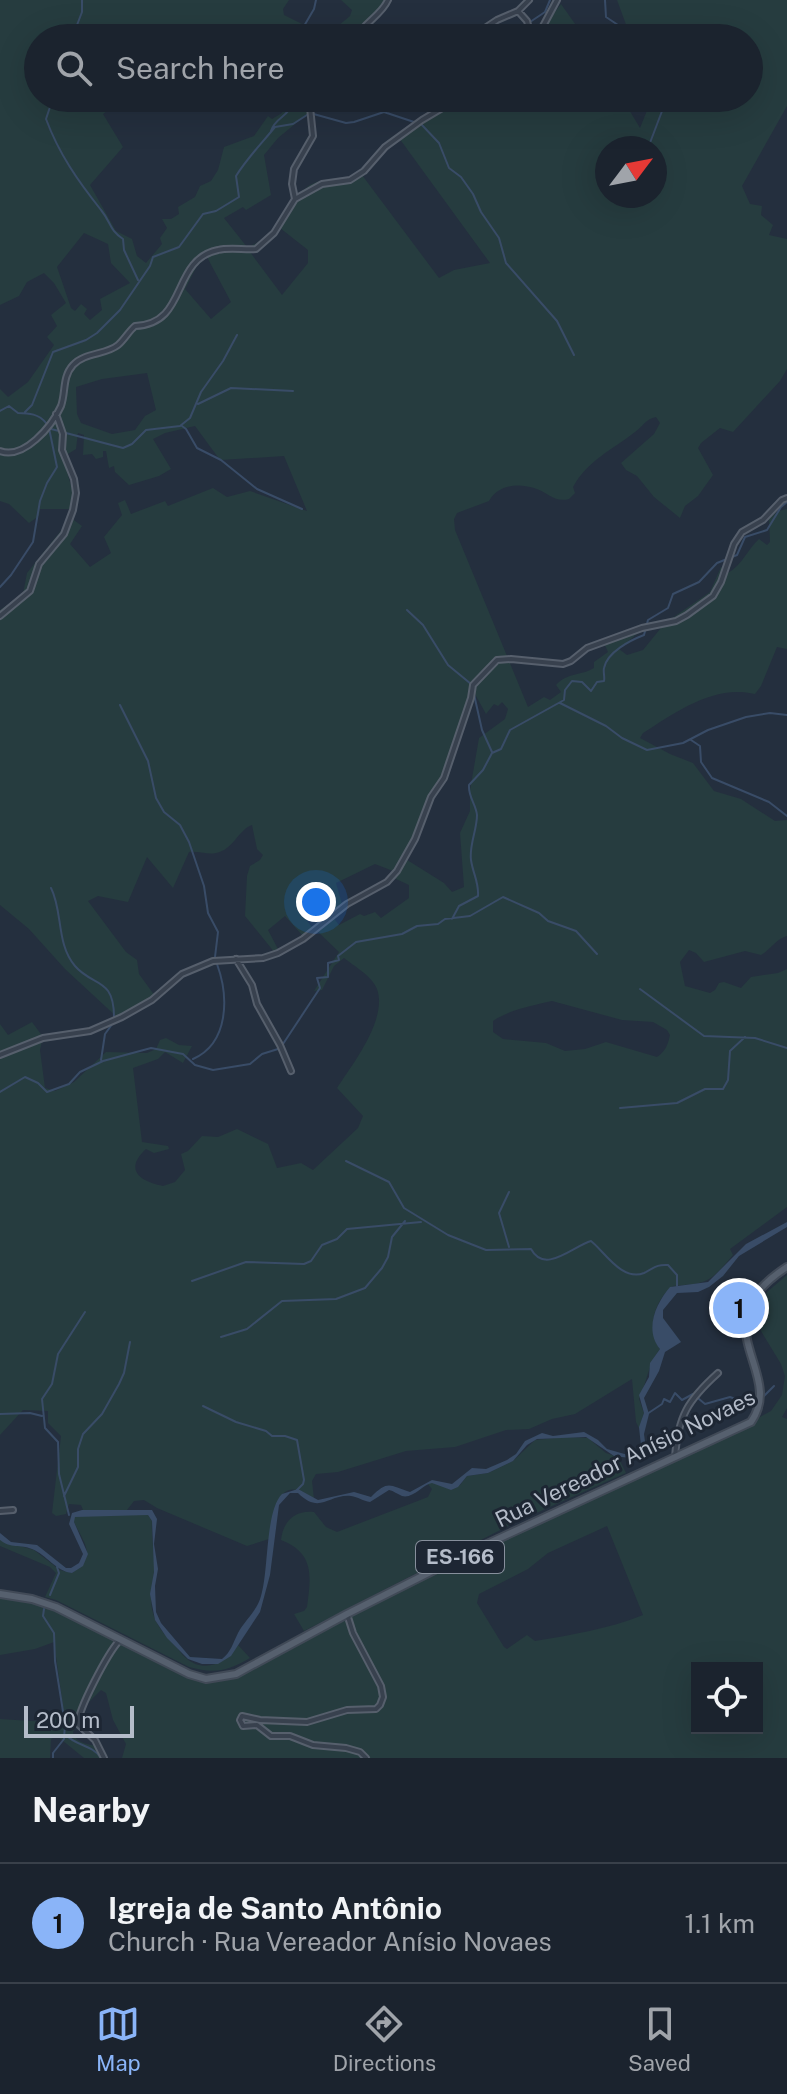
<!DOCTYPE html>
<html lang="en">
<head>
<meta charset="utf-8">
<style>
  :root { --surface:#1b232e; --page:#282f3a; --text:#f1f3f6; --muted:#a0a4aa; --line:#39404a; --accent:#8ab4f8 }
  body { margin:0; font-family:"Public Sans",sans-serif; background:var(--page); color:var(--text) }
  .controls { position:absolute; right:24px; bottom:24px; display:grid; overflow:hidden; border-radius:0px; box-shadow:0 8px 32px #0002 }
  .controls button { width:72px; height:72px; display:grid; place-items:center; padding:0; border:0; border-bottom:2px solid var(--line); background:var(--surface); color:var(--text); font:40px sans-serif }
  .compass { position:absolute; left:595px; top:136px; width:72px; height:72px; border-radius:50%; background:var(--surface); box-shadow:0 8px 32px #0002; rotate:58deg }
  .scale { position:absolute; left:24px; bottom:20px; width:110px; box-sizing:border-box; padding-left:8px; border:4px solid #b4bcc9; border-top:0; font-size:22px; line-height:28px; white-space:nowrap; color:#b4bcc9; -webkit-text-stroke:6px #1d2633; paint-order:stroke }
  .you { position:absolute; left:316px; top:902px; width:28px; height:28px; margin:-20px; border:6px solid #fff; border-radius:50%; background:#1a73e8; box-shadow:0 0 0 12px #1a73e833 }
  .badge { display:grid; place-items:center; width:52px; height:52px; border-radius:50%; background:var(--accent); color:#111; font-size:26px; font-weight:700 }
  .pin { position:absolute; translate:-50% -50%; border:4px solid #fff; box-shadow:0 2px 8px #0006 }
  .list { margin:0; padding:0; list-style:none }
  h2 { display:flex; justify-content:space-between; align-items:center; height:104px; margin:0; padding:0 32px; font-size:34px }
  h2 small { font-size:26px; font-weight:400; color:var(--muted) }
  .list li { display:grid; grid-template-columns:52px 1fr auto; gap:24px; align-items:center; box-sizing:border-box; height:120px; padding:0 32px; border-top:2px solid var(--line) }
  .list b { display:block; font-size:30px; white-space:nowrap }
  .list p { margin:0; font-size:26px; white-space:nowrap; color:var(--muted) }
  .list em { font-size:26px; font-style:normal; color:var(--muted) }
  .icon { flex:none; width:44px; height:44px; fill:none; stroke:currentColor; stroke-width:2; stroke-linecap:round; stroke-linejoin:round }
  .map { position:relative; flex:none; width:787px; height:1758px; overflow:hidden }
  .search { position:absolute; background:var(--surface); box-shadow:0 8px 32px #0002; left:24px; right:24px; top:24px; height:88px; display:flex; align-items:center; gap:20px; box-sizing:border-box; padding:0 28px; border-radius:44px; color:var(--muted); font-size:30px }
  .sheet { height:224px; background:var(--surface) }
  nav { display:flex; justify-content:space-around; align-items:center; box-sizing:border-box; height:112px; border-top:2px solid var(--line); background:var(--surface); font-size:22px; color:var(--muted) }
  nav a { display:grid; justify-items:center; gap:4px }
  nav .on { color:var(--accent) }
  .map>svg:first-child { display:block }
  .green { fill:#263c3f; fill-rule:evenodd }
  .water { fill:#394c67 }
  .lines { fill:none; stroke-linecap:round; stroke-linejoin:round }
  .stream { stroke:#394c67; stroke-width:2 }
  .minor-casing { stroke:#565f6c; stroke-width:8 }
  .major-casing { stroke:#414a57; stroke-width:10 }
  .minor { stroke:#38414e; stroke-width:4 }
  .major { stroke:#56606e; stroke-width:6 }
  .labels { text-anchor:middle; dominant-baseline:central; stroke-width:6; stroke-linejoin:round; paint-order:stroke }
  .shield { fill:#1d2633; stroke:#878f9c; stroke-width:2 }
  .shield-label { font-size:20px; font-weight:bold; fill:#b4bcc9 }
  .street-label { font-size:22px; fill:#b4bcc9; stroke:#1d2633 }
</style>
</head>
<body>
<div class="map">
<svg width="787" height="1758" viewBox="0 0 787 1758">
  <rect width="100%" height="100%" fill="#242f3e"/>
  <path class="green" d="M0,0h289l-6,9 1,6 42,21 24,-20 2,-6 -11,-10h50c-6,18 -28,17 -33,38h-320v60h63l2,3 7,-3h15l-22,16 20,33 -33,38 26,46 16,8 5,17 9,7 16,-19 -2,-6 7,-10 -5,-9h9l8,-5 -1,-7 17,-10 5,-11 11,-5 7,-11 6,-23 30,-11 14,-20 4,3 10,-6 3,-15h20l6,13 -33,27 -14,17 7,40 -25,15 -3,-3 -19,11 23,29c29,-8 37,-43 59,-59 12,-10 23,-6 37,-9 7,-1 11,-4 19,-4l77,103 15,-8 36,-7 -91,-125 27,-20 22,-10 1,-3 -5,-7h178l18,30 8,-20 -2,-10h103v-60h-118l-14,-38h170v106l-45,80 8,18 12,2 -1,9 12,10 -4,10 18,4v130l-7,12 -47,51 -13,-4 -19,15 -3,5 15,27 -15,21 -13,10 -5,12 -26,-21 -17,-21 -11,-6 -5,-7 33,-29 6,-11 -4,-6c-10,2 -13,9 -21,15 -23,18 -47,28 -62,55l2,6 -6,6c-15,4 -21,-7 -35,-11 -17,-5 -36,-3 -45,13l-32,12 -3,6 1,11 73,177 16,-10 6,3 11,-8 -5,-7c12,-13 25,-9 38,-17v-6l14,-10 -4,-9 26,-14 14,-1 -25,21 8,6 16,-5 22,-27 45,-31 11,-25 7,6c15,-9 19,-23 31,-34l8,6 3,-3 -1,-23 9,-8 9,-2v140l-10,-2 -16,39 -6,8c-41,-10 -79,18 -112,39l-3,5 30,16 23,9 21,28 27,8 34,22 12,-1v116c-10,2 -17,14 -26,19l-16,-4 -41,11 -8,-9 -7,-3 -9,12 5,24 25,7 5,-3 4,-7 5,-1 17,6 10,-11 27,-4 9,-4v238l-57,42 3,6c-24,28 -24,28 -60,31 -19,14 -27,44 -13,63 -12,15 -13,33 -21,50l5,14 -5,15 -3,-6 -4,-43 -57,35 -23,5 -23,10 -23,1 -51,17 -49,4 -68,21 -22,2 -4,7 2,18c-38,-29 -39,15 -45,40l-22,7 -90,-38 -13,-8 -10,1 -7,9h-44l-2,-5 -12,-1 -3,10 -10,2 -4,-3 9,-77 -13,-13v-12l-25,-1 -23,25v-411l8,11 24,-13 11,15 -3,13 5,38 10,3 19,-9 32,-30 41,1 9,-4 4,-9 6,-2 13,7 13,1 -9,17 -18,-11 -7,7 -25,9 9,74 26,4 1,3 -15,4 -8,-4c-23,21 -5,33 17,37l12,-4 10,-12 -4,-16 7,-3 14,-15 16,1 19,-8 31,15 9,24 24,-5 12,7 45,-42 5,-12 -26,-28c15,-23 51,-69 40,-99 -5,-13 -23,-23 -33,-31l-10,8 -12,24 -8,1 25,-39 -24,-23 14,-12 -8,-9 -14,13 6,7 -10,8 -18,-20 -17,14 11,21 -4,2 -30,-37 2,-40 3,-10 10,-6 3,-5 -6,-6 -5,-24c-13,4 -19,25 -36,28 -8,2 -18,-2 -27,-1l-16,36 -26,-31 -19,45 -30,-6 -10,5 38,51 11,8 2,14 16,22 -36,23 -54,-50 -36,-40 -29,-24v-295l23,-16 4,-21 44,-55 11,8 -12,18 20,23 21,-14 -7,-16 18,-22 -4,-12 7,-3 6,14 34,-13 3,5 45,-18 14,9 23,-6 57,20 -23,-55 -64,4 -25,-34 -30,7 -12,6 18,30 -12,7 -30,9 -14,-13 -1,-6 -5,2 -3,-17h-3v6l-7,2 -4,-5 -9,1 1,-20 -6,-2 -2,16 -13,8 10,36 -3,16h-30l-1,7 -10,7 -20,-19 -9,-3v-112l8,8 20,-15 26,-37 -7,-8 10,-11 -6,-11 15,-12 -12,-20 -10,-10 -17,9 -8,14 -19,9zM607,148h48v48h-48zM280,228l28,22v13l-26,32 -32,-43 11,-5zM84,233l24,11 3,19 19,20 -30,16 2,11 -12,10 -6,-6 3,-5 -6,-5 -6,7 -4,-3 -14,-41zM207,257l24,45 -20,17 -26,-30 12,-23zM147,373l9,37 -11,6 -10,14 -23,4 -31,-11 -4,-9 -1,-27 26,-8zM470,685l16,29 8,-10 4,2 4,-4 6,7 -3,10 -26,19 -9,52v21l-10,22 4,54 -12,5 -8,-9 -40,-25 46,-102 17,-53zM375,864l18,7 1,7 15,7v13l-28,20 -6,-6 -11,4 -4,-2 -21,11 -7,-9 11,-9 -7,-24zM552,1001l70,19 31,2 14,8 3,5c-2,9 -4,16 -13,22l-51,-15 -21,7 -20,2 -19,-8 -43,-4 -10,-7v-11c18,-12 38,-15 59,-20z
    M561,4l24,34h-59l18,-11z
    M787,1275v133l-5,9 5,2v339h-665l4,-14 -13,-24 -7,-27 -5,-3 -14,14 -14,28c2,11 16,13 26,14l1,12h-16l-27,-22 -6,3 -1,19h-50v-39l47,3 17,-8 -10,-72 -19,7 -35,6v-58l23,3 28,9 103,50 53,22 27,-3 35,-20 36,-17 79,-46 333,-155 54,-29 11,-16 3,-19 -4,-12 -20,-33 -2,-14 8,-25zM607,1526l36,89c-35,14 -72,20 -108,26l-8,-6 -20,14 -3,-2 -27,-44 2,-9 49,-25 20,-16zM697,1668h60v60h-60z
    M566,1437l22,1 18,15 12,4 8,16 -112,50 -210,108 -10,-17 10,-3 3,-4c4,-30 8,-54 -26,-67 2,-19 14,-30 33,-28l12,15 11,5 91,-35 4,-8 -5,-6h11l13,7 9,-5 7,-9 21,-3 25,-12 22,-21z
    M85,1515h63l4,6c-1,17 3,33 2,50 -1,15 -5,27 -1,42 3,12 12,22 20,31 5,4 8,10 13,14 18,16 41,5 52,-13l12,13c-22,13 -36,16 -61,9l-133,-67 -11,-3 11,-24 -6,-6 -50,-21v-6l34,10 26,20 12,3c26,-18 12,-29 1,-53l2,-3z"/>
  <path class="water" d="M787,1222v5l-48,29 -16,20 -14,11 -11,5 -21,1 -14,17v8l18,24 -16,10 -6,19 -15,27 5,16 -5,20 2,15 -4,6 -12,3 -16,-2 -28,-19 -49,2 -10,6 -14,16 -25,12 -21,3 -9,11 -7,3 -19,-7c-10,2 -19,16 -30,13 -5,-2 -8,-5 -13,-6l-19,12c-7,-1 -12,-5 -19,-6 -23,-2 -31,19 -53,-3h-8l-11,12 -9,70 -10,37 -29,44 -13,8h-16l-14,-5 -21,-21 -12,-18 -5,-26 4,-22 -2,-51 -4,-6 -73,2 -1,5 14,32 -5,12 -11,7c-17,-2 -25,-18 -40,-24 -12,-5 -21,0 -32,-9v-7l11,9 26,3 29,23h5l8,-5 4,-9 -14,-30 3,-11 10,-3h70l5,9 -3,25 4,25 -3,17 1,26 5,11 29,34 32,2c9,-7 11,-16 16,-26 7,-13 19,-22 23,-37 8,-26 4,-85 21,-102l16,-5 20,11 36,-8 17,5c17,-17 18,-12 39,-5l22,-12 20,4 20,-16 14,1 21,-9 9,-6 9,-13 17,-8 11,3 31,-4 14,8 9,9 21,6 8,-2 5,-7 -2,-19 5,-14 -5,-18 10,-18 1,-14 10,-14c-16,-19 -4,-46 10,-62l38,-5 38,-38z"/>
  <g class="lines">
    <path class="stream" d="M605,0l1,17 12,8 9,13
      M530,22l15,-10 5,-12
      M72,38l10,-26v-12
      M297,38l17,-29 2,-9
      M507,38l18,-13
      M53,98l-7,21c13,35 32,62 55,91 10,12 8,20 22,29l1,11 14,30
      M384,112l30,10
      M421,124l18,19 10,25 12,9 12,17 8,18 18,26 7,25 51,58 17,34
      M271,131c5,-16 20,-13 22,-33
      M648,148l19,-50
      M621,201l2,-5
      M198,404l33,-16 62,3
      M0,411l9,-5 9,7c11,0 21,1 28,10
      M25,412l7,-7 21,-53 33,-12 11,-7 23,-23 30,-44 3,-9 26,-10 24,-33 13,-3 23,-14 -3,-21c12,-19 26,-33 39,-49l18,-3 17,-11 36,10 8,-1 72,-24
      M182,426l4,3 11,19 24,12 36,29 45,20
      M51,429l8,2
      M66,433l57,15 9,-4 14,-14 34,-4 10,-8 11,-26 22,-31 14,-26
      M0,587l11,-12 22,-33 7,-41 7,-18 10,-16 -8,-39
      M407,610l16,15 25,40 23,19
      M473,690l9,40 10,22
      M560,703l46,23 16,12 25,12 36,-7 25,-13 38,-13 24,-4 17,2
      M120,705l28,56 8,37 8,14 16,13 9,17 15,44 4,27 10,19 -3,25
      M691,740l9,6 1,16 11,16 57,24 18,14
      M51,888c12,23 5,56 24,78 18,21 39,11 39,51
      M452,919l7,-13 19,-10c1,-14 -5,-22 -7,-36 -2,-15 6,-30 6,-45 -1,-11 -9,-18 -8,-30l14,-15 9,-17 9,-4 9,-19 54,-30 1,-10 7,-9 10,1 9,9 6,-9 7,-1c1,-4 -1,-9 0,-13 3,-16 27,-28 40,-33l4,-15 20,-12 5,-14 26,-12 18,-19 20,-8 8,-18 22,-7 14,-23 6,-5
      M640,989l64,47 51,2 32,10
      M283,1044l37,-56 -3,-10 11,-1v-14l11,-3 -1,-4 18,-14 46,-8 15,-8 21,-2 7,-5 25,-3 33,-19 36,16 9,8 28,10 21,23
      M193,1059c36,-16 36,-62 24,-95
      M101,1060l4,-26 8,-11
      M0,1092l25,-15 13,6 9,9 22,-8 11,-12 23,-11 48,-13 32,6 12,11 18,5 37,-6 12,-10 16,-5
      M620,1108l57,-5 28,-14h18l5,-9 2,-29 15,-14
      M346,1161l43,21 15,26 44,27 38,15 45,-1c14,26 42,-3 60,-8 13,10 31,41 53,32 9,-4 12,-9 24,-8l9,10v11
      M509,1192l-10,21 10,34
      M192,1281l54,-19 58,2 7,-3 11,-16 15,-6 10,-10 74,-7
      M221,1337l26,-8 35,-28 54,-2 29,-11 17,-20 6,-11 4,-20 13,-16
      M761,1399l13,-13
      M203,1406l33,16 30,9 6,5h13l12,4 7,40 -1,4 -6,6
      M0,1414l30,-1 12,3
      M647,1414l15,-10 2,-5 6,3 5,-9 7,7 11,-6 12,10 25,-7 16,6 9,-1
      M64,1496l14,-29v-18l5,-15 19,-20 17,-30 5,-11 6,-31
      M69,1515l-10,-41 -1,-32 -13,-14 -3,-29 10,-15 6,-30 27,-42
      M50,1595l9,-22 -2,-6
      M44,1609l-1,7 11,17 1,28 10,63 -1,15 -11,14v5
      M66,1735c10,11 27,10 35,23"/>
    <g class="minor-casing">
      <path id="minor" d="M518,11l11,-11
        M356,38c8,-16 25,-22 32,-38
        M470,38l27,-18 21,-9 9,10 3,11 -4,6
        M529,38l13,-10 15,-28
        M252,105l9,-7
        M295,199l-3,-15 2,-15 19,-33 -4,-38
        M0,451c24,9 52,-25 61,-45 5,-14 1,-29 12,-41 12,-13 33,-10 45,-20 6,-5 11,-14 17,-19 54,-2 35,-66 83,-76 11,-3 27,0 38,-1l18,-16 21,-34 27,-15 28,-4 14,-9 21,-24 37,-27 37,-22
        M0,616l30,-25 9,-27 25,-30 9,-24 3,-17 -2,-14 -12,-29 1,-16 -7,-20
        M236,959l16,26 5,19 23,41 11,26
        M0,1055l43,-17 47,-7 32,-14 30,-17 30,-26 31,-13 50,-3 15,-5 25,-14 44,-35 40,-22 10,-11 18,-32 16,-42 13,-19 27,-80 2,-13 24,-25 14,-1 52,5 8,-3 16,-13 55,-20 34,-7 11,-6 26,-19 8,-14 13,-38 8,-12 21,-12 19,-20 5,-2
        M675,1457c3,-41 13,-57 43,-84
        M0,1511l13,-1
        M347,1614l6,19 28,53 2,11 -3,8 -4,4 -29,1 -40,12 -47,-2 -18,-4 -2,4 3,6 14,-1 14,11h19l23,9 33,3 14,4 6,6
        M104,1758l-9,-18 -17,-16c0,-15 30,-71 41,-83"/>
    </g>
    <g class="major-casing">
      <path id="major" d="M0,1594l32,5 24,8 133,67 17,5 30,-5 111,-60 125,-63 279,-129c36,-51 -54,-97 36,-155"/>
    </g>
    <use href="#minor" class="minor"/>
    <use href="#major" class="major"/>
  </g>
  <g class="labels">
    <rect class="shield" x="416" y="1541" width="88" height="32" rx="6"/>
    <g class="shield-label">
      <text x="460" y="1557">ES-166</text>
    </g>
    <g class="street-label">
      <text transform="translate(625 1458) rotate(-26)">Rua Vereador Anísio Novaes</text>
    </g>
  </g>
</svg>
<div class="controls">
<button><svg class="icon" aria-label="locate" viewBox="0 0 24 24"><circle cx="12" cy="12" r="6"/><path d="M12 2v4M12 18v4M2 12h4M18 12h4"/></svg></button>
</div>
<svg class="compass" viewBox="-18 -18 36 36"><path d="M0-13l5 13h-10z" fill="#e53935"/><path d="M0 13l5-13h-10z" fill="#a0a4aa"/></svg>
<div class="scale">200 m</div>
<div class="you"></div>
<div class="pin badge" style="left:739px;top:1308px">1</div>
<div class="search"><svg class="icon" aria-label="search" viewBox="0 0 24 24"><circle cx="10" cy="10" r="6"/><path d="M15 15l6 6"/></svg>Search here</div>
</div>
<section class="sheet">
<h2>Nearby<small></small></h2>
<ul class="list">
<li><span class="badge">1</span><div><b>Igreja de Santo Antônio</b><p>Church · Rua Vereador Anísio Novaes</p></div><em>1.1 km</em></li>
</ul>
</section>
<nav>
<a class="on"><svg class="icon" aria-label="map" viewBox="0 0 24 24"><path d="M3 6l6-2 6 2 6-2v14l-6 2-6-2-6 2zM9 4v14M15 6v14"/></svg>Map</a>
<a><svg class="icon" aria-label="directions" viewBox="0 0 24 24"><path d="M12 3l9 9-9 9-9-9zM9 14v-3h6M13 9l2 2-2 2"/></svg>Directions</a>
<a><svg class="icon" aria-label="saved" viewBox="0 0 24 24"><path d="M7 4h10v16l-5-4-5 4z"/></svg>Saved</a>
</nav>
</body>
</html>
